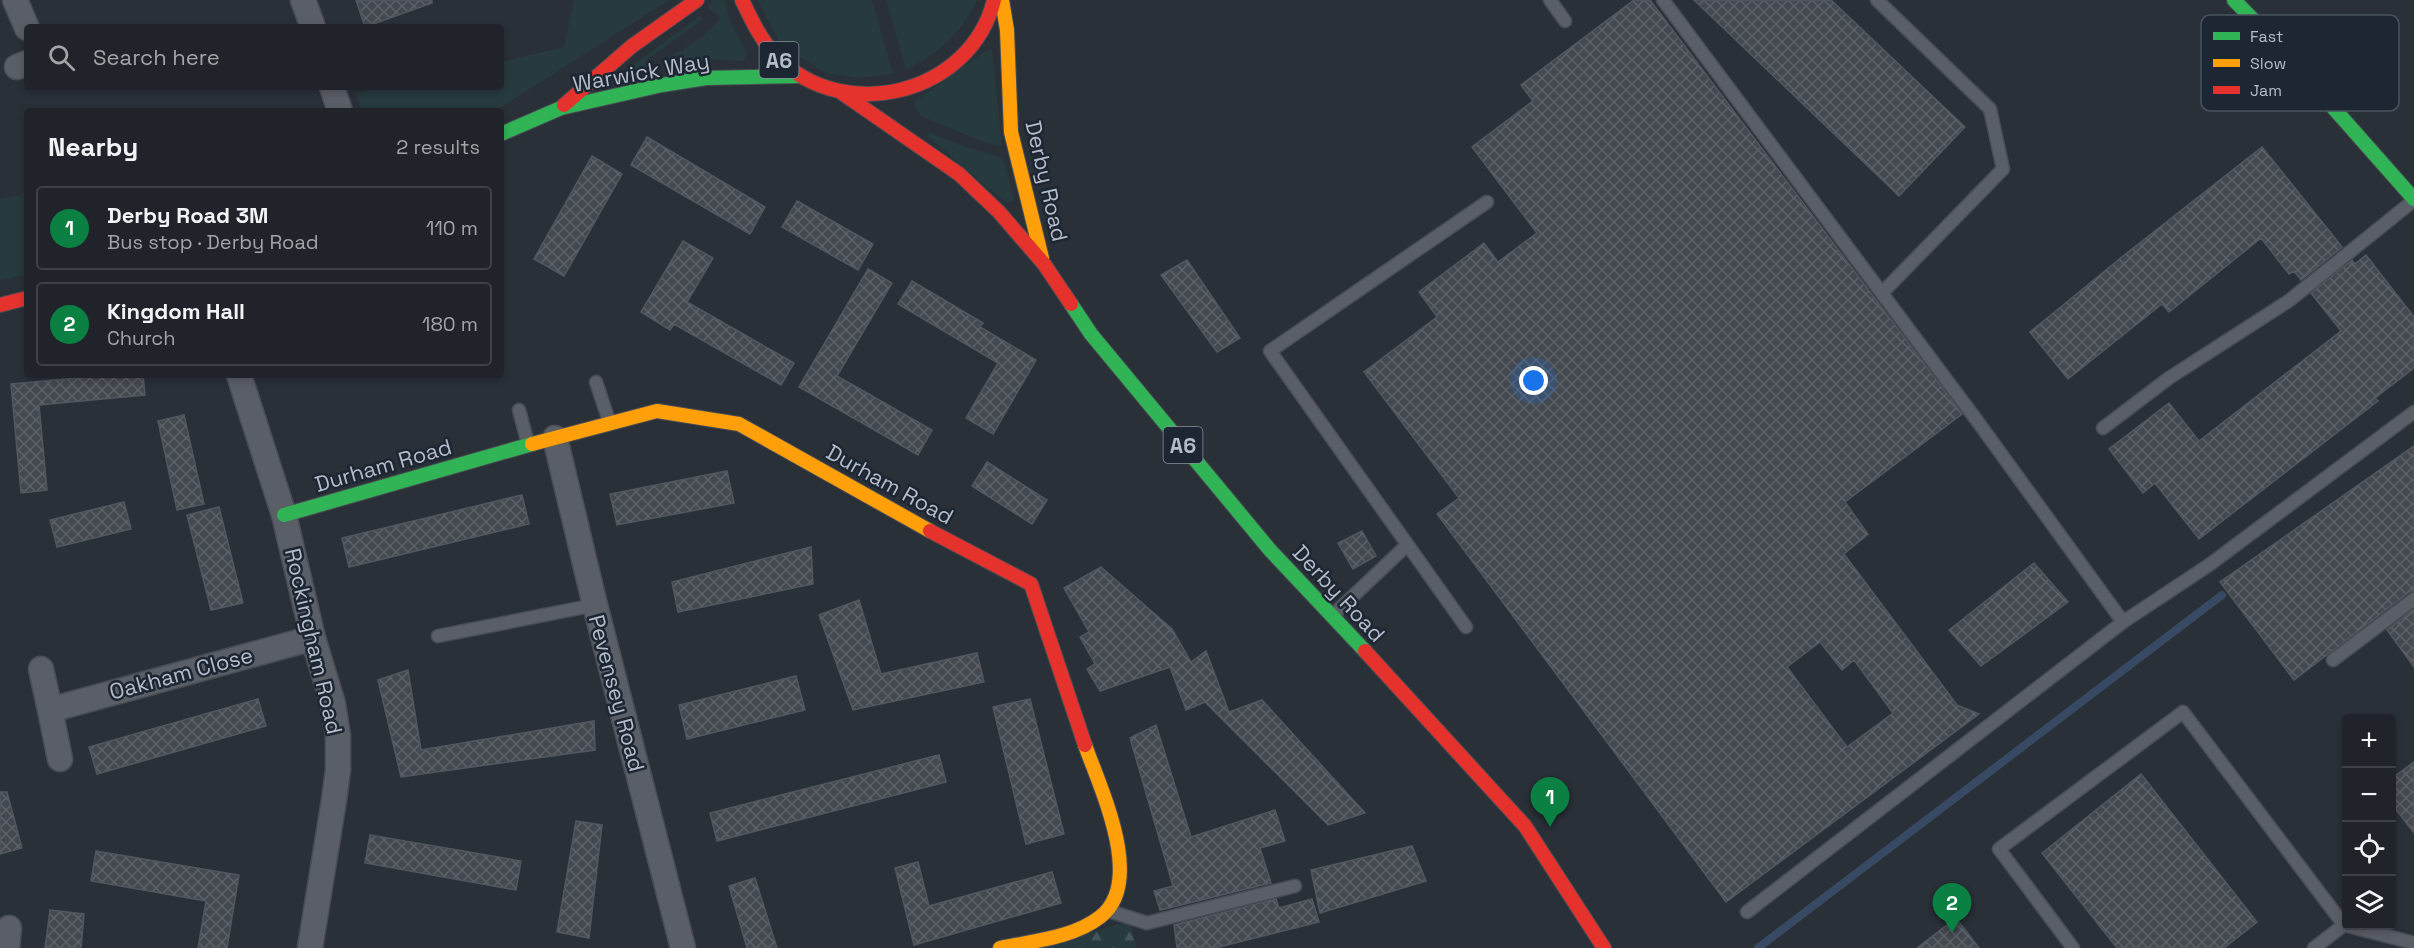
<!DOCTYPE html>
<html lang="en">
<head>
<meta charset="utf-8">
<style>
  :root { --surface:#20242a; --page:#2d3036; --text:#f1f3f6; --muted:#a2a4a8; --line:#3d4147; --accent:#0b8043 }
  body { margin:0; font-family:"Space Grotesk",sans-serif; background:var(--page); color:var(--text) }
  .controls { position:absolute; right:18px; bottom:18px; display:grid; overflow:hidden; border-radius:6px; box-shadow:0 3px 9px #0003 }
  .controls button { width:54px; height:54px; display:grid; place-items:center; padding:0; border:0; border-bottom:2px solid var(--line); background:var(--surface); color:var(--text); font:30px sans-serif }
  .you { position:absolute; left:1534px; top:381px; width:21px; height:21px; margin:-15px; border:4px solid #fff; border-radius:50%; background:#1a73e8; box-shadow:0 0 0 9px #1a73e833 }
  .badge { display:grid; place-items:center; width:39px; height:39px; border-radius:50%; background:var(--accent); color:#fff; font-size:20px; font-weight:700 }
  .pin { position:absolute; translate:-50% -50px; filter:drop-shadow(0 2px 3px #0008) }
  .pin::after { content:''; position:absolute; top:32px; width:21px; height:18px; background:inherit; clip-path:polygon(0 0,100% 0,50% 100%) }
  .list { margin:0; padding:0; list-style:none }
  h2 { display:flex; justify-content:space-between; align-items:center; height:78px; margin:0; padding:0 24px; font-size:26px }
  h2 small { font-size:20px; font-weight:400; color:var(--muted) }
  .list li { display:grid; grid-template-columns:39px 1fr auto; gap:18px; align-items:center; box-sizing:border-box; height:84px; margin:0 12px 12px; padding:0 12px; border:2px solid var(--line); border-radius:6px }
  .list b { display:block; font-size:22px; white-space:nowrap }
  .list p { margin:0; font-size:20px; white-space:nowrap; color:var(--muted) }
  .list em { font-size:20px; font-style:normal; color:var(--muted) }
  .icon { flex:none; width:33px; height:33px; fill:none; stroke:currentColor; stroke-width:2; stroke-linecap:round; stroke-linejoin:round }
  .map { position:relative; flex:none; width:2414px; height:948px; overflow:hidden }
  .search { position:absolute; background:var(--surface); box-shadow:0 3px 9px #0003; left:24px; top:24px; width:480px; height:66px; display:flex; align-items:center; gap:15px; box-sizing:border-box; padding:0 21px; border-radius:6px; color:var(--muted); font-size:22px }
  .panel { position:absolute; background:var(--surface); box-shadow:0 3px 9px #0003; left:24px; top:108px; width:480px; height:270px; border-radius:6px }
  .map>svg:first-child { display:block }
  .grass { fill:#273a3e }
  .forest { fill:url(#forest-firs) }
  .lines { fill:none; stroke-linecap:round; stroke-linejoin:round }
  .stream { stroke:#384963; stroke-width:8 }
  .building { fill:url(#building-cross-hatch); stroke:#52575f; stroke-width:1.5; fill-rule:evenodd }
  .lane-casing { stroke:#484c53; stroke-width:15 }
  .street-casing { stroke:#484c53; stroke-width:27 }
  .fast-casing { stroke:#484c53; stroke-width:16 }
  .slow-casing { stroke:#484c53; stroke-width:16 }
  .jam-casing { stroke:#484c53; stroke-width:16 }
  .lane { stroke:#5a5e66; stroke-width:12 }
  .street { stroke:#5a5e66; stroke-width:24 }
  .fast { stroke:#30b455; stroke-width:14 }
  .slow { stroke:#ff9f0a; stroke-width:14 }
  .jam { stroke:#e5322d; stroke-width:14 }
  .labels { text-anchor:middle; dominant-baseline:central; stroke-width:5; stroke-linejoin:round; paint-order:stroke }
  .shield { fill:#1d2633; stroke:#878f9c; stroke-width:1.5 }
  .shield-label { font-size:21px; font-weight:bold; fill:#b4bcc9 }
  .street-label { font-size:22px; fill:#b4bcc9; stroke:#1d2633 }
  .key { fill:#1d2633; stroke:#4a5360; stroke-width:1.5 }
  .key-label { font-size:16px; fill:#b4bcc9 }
</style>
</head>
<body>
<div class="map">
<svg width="2414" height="948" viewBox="0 0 2414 948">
  <defs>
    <pattern id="forest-firs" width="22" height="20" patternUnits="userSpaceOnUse" patternTransform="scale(1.5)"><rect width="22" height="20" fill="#273a3e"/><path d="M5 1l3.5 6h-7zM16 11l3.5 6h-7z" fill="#445559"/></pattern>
    <pattern id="building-cross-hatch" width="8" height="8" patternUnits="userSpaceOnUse" patternTransform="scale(1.5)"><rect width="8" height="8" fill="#444950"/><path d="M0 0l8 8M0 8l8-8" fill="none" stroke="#5d6168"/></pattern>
  </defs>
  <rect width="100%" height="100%" fill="#2a3038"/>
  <path class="grass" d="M574,0h95l-174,111h-133l-7,-18 29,-6h117v-25l63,-15z
    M713,0h12l4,19 18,35 -3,7 -38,-2 -42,5 -1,-4c21,-11 42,-22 57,-42l-12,-11z
    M758,0h114l21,74 -35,4 -32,-5 -45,-28z
    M886,0h91c-14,31 -40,55 -71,70z
    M700,16l3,3 -5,4 -50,36 2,10 -12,5 -7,-8z
    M987,50h5l10,96 -16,-3 -63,-26 -5,-5 -4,-10z
    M930,132l27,12 46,14 11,42 -9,2 -78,-66z
    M27,193v82l-27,5v-81z"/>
  <path class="forest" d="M1130,922l6,26h-107z"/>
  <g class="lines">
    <path class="stream" d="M1758,948l464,-353"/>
  </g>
  <path class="building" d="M356,0h76v3l-67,24z
    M1634,0h16l312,414 -117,88 23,32 -24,20 113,151 22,9 -253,188 -289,-388 22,-16 -95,-126 73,-55 -18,-25 65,-49 14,19 39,-29 -65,-86 61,-46 -12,-16zM1820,642l22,28 12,-10 39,53 -46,34 -60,-80z
    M1694,0h137l134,127 -66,69z
    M647,137l118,70 -15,27 -119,-69z
    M2262,147l80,100 -41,33 -7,-9 -5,3 -28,-36 -92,74 -7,-8 -94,75 -38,-47 93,-76z
    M592,156l30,18 -58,102 -30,-17z
    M797,201l76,43 -15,26 -76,-43z
    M683,241l30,17 -26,44 107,61 -13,22 -107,-61 -4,6 -29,-18z
    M2366,255l48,62v51l-39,30 3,3 -179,138 -44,-56 -12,10 -34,-44 60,-46 30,38 142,-110 -30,-38 41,-33 3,4z
    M1187,260l53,78 -23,14 -56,-77z
    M868,269l24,14 -55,93 95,54 -14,25 -119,-68z
    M912,281l71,42 -3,4 56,33 -43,74 -27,-16 32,-55 -100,-59z
    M112,375h31l2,20 -106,10 8,85 -26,3 -10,-109z
    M184,415l20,89 -27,6 -19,-89z
    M2414,446v145l-5,1 -115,88 -74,-98z
    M987,462l60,38 -15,24 -60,-38z
    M727,471l7,32 -117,22 -7,-31z
    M522,495l7,29 -180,43 -7,-29z
    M124,502l7,27 -74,18 -7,-27z
    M219,507l24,96 -32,7 -24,-95z
    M1362,531l14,25 -23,13 -15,-26z
    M811,547l2,37 -135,28 -6,-30z
    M2034,563l34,39 -87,64 -32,-36z
    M1101,567l71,62 19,33 15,-11 23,61 33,-12 103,113 -37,12 -123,-123 -19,8 -16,-43 -70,24 -13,-22 8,-5 -15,-27 9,-5 -25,-44z
    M859,600l22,74 96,-21 7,29 -131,28 -34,-95z
    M2414,609v58l-27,-37z
    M408,670l13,80 173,-29 1,29 -194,27 -23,-97z
    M796,676l9,34 -118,29 -8,-34z
    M258,699l8,27 -169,48 -8,-27z
    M1030,699l34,135 -38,10 -33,-137z
    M1156,725l35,112 84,-27 10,31 -25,7 11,35 -111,27 -6,-19 19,-5 -43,-148z
    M939,755l7,27 -229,59 -7,-28z
    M2414,762v71l-23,-30v-24z
    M2141,774l116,148 -33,26h-107l-75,-95z
    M0,792h7l15,56 -22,6z
    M576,821l26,4 -13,113 -32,-6z
    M370,835l151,26 -5,29 -151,-27z
    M1412,846l14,35 -106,32 -9,-43z
    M96,851l143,24 -12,73h-29l8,-47 -115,-20z
    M918,862l11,44 123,-34 9,31 -147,42 -19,-77z
    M755,878l22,70h-30l-18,-62z
    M1276,899l3,9 33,-9 7,23 -104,26h-38l-3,-23z
    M50,910l34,4 -3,34h-36z
    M1956,918l23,30h-62z"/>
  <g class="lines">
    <g class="lane-casing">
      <path id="lane" d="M1550,0l15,21
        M1663,0l315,422 145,200
        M1877,0l113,109 13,60 -121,124
        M596,382l13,39
        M519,410l9,34
        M2103,428l66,-50 121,-78 123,-99
        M1332,616l75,-71
        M1466,627l-196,-276 217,-149
        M438,636l157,-31
        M2333,660l81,-61
        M1109,911l38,12 148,-37
        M1747,912l376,-290 86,-57 205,-153
        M2344,925l70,18
        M2073,948l-74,-99 184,-137 161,213 -30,23"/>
    </g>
    <g class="street-casing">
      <path id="street" d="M15,0l12,28
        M303,0l10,27
        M17,67l10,-4
        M332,87l8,24
        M239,375l45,140 29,123 20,66 5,32v34l-4,30 -24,148
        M555,438l40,167 88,343
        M41,669l9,41 263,-72
        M50,710l10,49
        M7,948l2,-20"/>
    </g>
    <g class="fast-casing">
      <path id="fast" d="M2234,0l44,45 136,154
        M501,134l60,-26 101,-23 44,-7 94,-2
        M1071,304l20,30 179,216 95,101
        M284,515l248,-71"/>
    </g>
    <g class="slow-casing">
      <path id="slow" d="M1002,0l5,30 4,102 31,126
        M532,444l125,-33 82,13 191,107
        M1000,948c32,-7 73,-10 100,-31 46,-35 0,-129 -15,-172"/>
    </g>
    <g class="jam-casing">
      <path id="jam" d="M742,0c10,21 19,41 36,58 67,67 193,36 216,-58
        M842,93l117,81 40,38 45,52 27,40
        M564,105l68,-59 65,-46
        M0,305l27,-7
        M930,531l101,53 54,161
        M1365,651l160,175 79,122"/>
    </g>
    <use href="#lane" class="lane"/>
    <use href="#street" class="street"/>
    <use href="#fast" class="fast"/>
    <use href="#slow" class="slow"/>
    <use href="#jam" class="jam"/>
  </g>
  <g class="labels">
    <g class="shield">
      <rect x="759.5" y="42" width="39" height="36" rx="4.5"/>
      <rect x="1163.5" y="427" width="39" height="36" rx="4.5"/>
    </g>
    <g class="shield-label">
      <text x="779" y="60">A6</text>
      <text x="1183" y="445">A6</text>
    </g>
    <g class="street-label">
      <text transform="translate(641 72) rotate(-10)">Warwick Way</text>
      <text transform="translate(1047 181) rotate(77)">Derby Road</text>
      <text transform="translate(383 465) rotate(-16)">Durham Road</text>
      <text transform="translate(890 484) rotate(29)">Durham Road</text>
      <text transform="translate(1339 593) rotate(47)">Derby Road</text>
      <text transform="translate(314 641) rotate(77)">Rockingham Road</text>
      <text transform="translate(181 673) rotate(-15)">Oakham Close</text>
      <text transform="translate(617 693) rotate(75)">Pevensey Road</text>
    </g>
  </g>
  <rect x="2201" y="15" width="198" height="96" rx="9" class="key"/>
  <rect x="2213" y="32" width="27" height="8" fill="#30b455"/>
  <rect x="2213" y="59" width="27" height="8" fill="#ff9f0a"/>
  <rect x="2213" y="86" width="27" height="8" fill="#e5322d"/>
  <g class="key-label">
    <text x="2250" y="42">Fast</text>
    <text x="2250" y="69">Slow</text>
    <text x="2250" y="96">Jam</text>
  </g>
</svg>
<div class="controls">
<button>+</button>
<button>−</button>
<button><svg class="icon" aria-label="locate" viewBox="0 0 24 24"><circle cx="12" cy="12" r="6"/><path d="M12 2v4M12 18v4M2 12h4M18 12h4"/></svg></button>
<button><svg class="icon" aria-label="layers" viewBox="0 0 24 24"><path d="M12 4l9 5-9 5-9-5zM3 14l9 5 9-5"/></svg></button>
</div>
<div class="you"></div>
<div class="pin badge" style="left:1550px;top:827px">1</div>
<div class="pin badge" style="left:1952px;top:933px">2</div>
<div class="search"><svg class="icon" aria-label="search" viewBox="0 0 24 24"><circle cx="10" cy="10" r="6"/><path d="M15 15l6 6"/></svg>Search here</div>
<section class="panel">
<h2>Nearby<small>2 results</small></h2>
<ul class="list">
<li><span class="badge">1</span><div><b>Derby Road 3M</b><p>Bus stop · Derby Road</p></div><em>110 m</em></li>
<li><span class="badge">2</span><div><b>Kingdom Hall</b><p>Church</p></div><em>180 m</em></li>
</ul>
</section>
</div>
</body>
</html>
